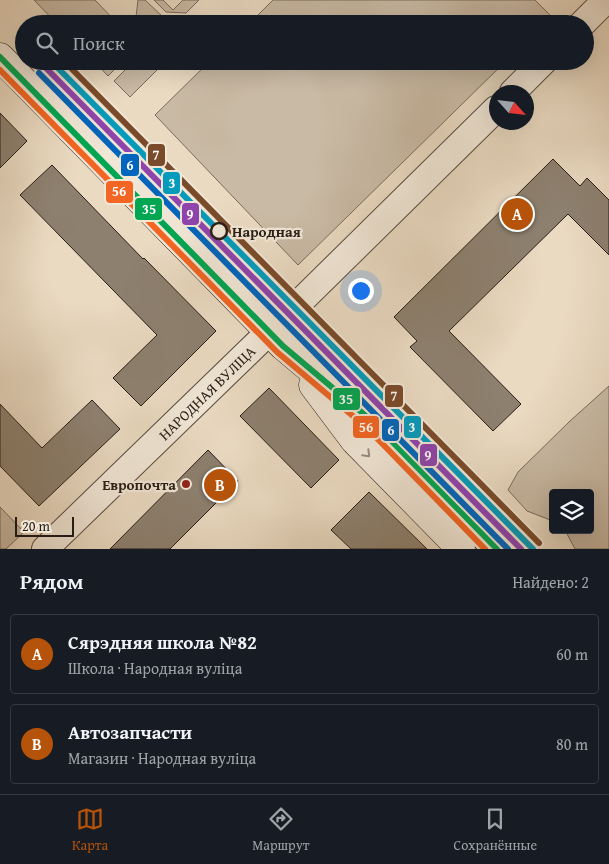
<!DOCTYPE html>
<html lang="ru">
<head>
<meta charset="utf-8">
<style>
  :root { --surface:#171b24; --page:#20242c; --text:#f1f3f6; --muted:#9ea1a6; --line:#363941; --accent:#b45309 }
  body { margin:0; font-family:"Gentium Book Plus",serif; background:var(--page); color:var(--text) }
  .controls { position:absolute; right:15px; bottom:15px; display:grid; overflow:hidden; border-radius:5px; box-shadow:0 5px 20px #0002 }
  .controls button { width:45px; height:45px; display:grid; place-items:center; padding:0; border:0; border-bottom:1px solid var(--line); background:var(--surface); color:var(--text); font:25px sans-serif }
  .compass { position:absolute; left:489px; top:85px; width:45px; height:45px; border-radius:50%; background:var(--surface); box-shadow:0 5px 20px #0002; rotate:117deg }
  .scale { position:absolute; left:15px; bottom:12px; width:59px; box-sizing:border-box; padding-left:5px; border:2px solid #281e16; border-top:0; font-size:14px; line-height:18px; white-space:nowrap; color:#281e16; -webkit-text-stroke:4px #f1e7d7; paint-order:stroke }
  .you { position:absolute; left:360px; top:290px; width:18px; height:18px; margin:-12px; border:4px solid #fff; border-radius:50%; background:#1a73e8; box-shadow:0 0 0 8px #1a73e833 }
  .badge { display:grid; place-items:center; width:32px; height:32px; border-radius:50%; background:var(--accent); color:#fff; font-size:16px; font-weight:700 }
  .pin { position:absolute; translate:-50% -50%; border:2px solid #fff; box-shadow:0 1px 5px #0006 }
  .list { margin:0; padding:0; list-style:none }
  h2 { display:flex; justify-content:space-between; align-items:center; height:65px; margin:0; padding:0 20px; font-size:21px }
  h2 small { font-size:16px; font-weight:400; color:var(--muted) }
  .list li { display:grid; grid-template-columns:32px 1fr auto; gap:15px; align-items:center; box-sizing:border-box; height:80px; margin:0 10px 10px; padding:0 10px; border:1px solid var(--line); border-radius:5px }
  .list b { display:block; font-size:19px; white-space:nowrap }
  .list p { margin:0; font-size:16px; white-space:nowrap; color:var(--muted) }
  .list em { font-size:16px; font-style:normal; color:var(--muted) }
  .icon { flex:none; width:28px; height:28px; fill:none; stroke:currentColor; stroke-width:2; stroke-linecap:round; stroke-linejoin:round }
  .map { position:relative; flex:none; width:609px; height:549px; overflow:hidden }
  .search { position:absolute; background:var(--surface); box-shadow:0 5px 20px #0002; left:15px; right:15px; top:15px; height:55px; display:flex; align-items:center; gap:12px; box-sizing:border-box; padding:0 18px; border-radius:28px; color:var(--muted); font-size:19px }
  .sheet { height:245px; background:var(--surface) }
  nav { display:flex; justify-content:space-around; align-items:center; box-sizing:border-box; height:70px; border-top:1px solid var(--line); background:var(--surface); font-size:14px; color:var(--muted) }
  nav a { display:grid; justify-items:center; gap:2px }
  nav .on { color:var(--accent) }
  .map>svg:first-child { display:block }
  .green { fill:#c9baa5; stroke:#786c5e }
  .building { fill:#8d806f; stroke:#281e16 }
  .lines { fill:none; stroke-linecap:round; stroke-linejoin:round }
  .tertiary-casing { stroke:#584d41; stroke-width:28 }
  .secondary-casing { stroke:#281e16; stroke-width:29 }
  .tertiary { stroke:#f1e7d7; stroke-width:26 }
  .secondary { stroke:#f1e7d7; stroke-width:28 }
  .bus-1-casing { stroke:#f1e7d7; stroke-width:10 }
  .bus-2-casing { stroke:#f1e7d7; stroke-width:10 }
  .bus-1 { stroke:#00a651; stroke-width:6 }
  .bus-2 { stroke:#f26522; stroke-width:6 }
  .tram-1-casing { stroke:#f1e7d7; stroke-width:10 }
  .tram-2-casing { stroke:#f1e7d7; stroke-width:10 }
  .tram-3-casing { stroke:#f1e7d7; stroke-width:10 }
  .tram-4-casing { stroke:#f1e7d7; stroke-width:10 }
  .tram-1 { stroke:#049bbc; stroke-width:6 }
  .tram-2 { stroke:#8e44ad; stroke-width:6 }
  .tram-3 { stroke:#7a4b2a; stroke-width:6 }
  .tram-4 { stroke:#0065bd; stroke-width:6 }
  .oneway { stroke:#978d80 }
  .stop-dot { fill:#f1e7d7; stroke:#281e16; stroke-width:2.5 }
  .poi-dot { fill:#8f2418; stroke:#f1e7d7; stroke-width:2 }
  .labels { text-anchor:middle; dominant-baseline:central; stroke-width:4.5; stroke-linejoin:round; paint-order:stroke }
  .stop-label { font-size:15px; font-weight:bold; fill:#281e16; stroke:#f1e7d7; text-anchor:start }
  .street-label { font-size:15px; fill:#281e16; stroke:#f1e7d7 }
  .poi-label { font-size:15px; font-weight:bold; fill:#281e16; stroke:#f1e7d7; text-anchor:end }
  .line-badge { stroke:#f1e7d7; stroke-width:2 }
  .badge-label { font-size:14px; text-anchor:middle; font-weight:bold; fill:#fff }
</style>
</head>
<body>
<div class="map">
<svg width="609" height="549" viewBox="0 0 609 549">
  <rect width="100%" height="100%" fill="#eadac2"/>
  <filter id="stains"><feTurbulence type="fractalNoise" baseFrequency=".004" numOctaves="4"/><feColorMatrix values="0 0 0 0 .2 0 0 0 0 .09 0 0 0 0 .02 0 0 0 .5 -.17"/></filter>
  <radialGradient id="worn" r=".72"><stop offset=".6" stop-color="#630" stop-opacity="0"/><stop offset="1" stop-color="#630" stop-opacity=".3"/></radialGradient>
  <path class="green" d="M34,0h61l23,24h-61z
    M138,0h7l19,18 1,3c-9,7 -20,0 -29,-4z
    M154,0h9l10,10 10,-10h16l-13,13 -20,-1z
    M273,0h262l16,16 -8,8h-294z
    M94,61h29l-15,15z
    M134,61h32l-36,36 -16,-16z
    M210,61h296l-208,204 -143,-150z
    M609,386v163h-34l-10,-19h25v-37h-37v28l-26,-10 -19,-21 10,-18 52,-51z
    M0,507l24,25 -18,17h-6z"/>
  <path class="building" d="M0,113l27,28 -27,27z
    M553,159l27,27 7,-8 22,22v55l-41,-41 -119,117 72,73 -28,27 -83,-84 7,-6 -23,-24z
    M52,165l91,94 1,-1 72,73 -75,75 -28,-28 44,-43 -137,-140z
    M269,388l70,72 -28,28 -71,-72z
    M92,400l28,29 -81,77 -39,-40v-62l42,44z
    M208,450l30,31 -68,68h-60z
    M369,492l58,57h-76l-20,-19z"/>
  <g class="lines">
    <g class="tertiary-casing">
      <g id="tertiary">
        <path d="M582,24l24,-24"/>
        <path d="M513,92l31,-31"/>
        <path id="s1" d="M45,549l259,-251 192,-189"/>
      </g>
    </g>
    <g class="secondary-casing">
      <path id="secondary" d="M0,57l283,289 89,75 125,128
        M313,385l42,56 106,108"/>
    </g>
    <use href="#tertiary" class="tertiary"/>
    <use href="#secondary" class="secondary"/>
    <g class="bus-1-casing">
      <path id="bus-1" d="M0,57l283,289 89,75 125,128"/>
    </g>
    <g class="bus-2-casing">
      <path id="bus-2" d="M0,70l277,282 89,75 119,122"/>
    </g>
    <use href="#bus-1" class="bus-1"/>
    <use href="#bus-2" class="bus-2"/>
    <g class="tram-1-casing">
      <path id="tram-1" d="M51,61l482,488"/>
    </g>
    <g class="tram-2-casing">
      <path id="tram-2" d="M45,67l476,482"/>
    </g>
    <g class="tram-3-casing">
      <path id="tram-3" d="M64,61l475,482"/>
    </g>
    <g class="tram-4-casing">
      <path id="tram-4" d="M39,73l469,476"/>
    </g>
    <use href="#tram-1" class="tram-1"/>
    <use href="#tram-2" class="tram-2"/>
    <use href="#tram-3" class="tram-3"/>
    <use href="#tram-4" class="tram-4"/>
  </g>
  <defs><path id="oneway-chevron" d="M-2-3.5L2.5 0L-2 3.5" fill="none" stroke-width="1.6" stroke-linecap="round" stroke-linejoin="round" transform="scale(1.25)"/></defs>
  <use class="oneway" href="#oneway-chevron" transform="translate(367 454) rotate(45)"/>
  <circle class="stop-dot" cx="219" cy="231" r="8"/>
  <circle class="poi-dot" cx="186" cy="484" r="5"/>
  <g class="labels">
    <g class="stop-label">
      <text x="232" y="231">Народная</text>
    </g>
    <g class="street-label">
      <text stroke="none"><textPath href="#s1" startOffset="225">НАРОДНАЯ ВУЛІЦА</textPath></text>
    </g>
    <g class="poi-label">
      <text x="176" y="484">Европочта</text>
    </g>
  </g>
  <g class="line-badge">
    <rect x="147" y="143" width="19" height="24" rx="5" fill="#7a4b2a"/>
    <rect x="120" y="153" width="20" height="24" rx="5" fill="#0065bd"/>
    <rect x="162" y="171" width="19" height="24" rx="5" fill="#049bbc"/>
    <rect x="105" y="180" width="29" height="24" rx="5" fill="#f26522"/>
    <rect x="134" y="197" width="29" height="24" rx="5" fill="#00a651"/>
    <rect x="181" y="202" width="19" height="24" rx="5" fill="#8e44ad"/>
    <rect x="384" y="384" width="20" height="24" rx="5" fill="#7a4b2a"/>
    <rect x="332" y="387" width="29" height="24" rx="5" fill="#00a651"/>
    <rect x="352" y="415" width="28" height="24" rx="5" fill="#f26522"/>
    <rect x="403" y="415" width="19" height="24" rx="5" fill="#049bbc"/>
    <rect x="381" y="418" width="19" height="24" rx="5" fill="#0065bd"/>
    <rect x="419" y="443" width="19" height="24" rx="5" fill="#8e44ad"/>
  </g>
  <g class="badge-label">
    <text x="156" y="160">7</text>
    <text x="130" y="170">6</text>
    <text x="172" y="188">3</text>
    <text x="119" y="196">56</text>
    <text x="149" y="214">35</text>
    <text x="190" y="219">9</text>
    <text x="394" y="401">7</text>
    <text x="346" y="404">35</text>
    <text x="366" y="432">56</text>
    <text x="412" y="432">3</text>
    <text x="391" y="435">6</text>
    <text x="428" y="460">9</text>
  </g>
  <rect width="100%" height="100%" filter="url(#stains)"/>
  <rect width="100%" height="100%" fill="url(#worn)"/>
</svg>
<div class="controls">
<button><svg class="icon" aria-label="layers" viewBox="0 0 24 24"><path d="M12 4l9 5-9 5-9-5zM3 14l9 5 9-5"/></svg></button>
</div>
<svg class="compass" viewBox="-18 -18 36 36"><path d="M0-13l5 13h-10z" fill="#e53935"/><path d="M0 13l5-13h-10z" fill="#9ea1a6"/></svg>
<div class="scale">20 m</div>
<div class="you"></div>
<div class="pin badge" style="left:517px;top:214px">A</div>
<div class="pin badge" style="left:220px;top:485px">B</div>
<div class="search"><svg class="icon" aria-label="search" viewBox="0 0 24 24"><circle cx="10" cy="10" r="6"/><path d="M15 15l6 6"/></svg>Поиск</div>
</div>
<section class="sheet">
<h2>Рядом<small>Найдено: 2</small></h2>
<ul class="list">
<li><span class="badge">A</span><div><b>Сярэдняя школа №82</b><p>Школа · Народная вуліца</p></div><em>60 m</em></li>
<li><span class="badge">B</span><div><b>Автозапчасти</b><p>Магазин · Народная вуліца</p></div><em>80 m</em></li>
</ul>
</section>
<nav>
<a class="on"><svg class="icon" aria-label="map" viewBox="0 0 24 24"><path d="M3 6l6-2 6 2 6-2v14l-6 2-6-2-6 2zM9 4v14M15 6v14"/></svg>Карта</a>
<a><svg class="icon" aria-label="directions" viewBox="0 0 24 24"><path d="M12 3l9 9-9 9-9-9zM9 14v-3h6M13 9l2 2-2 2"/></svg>Маршрут</a>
<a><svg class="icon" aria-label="saved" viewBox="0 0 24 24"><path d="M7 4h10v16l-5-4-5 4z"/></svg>Сохранённые</a>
</nav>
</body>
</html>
